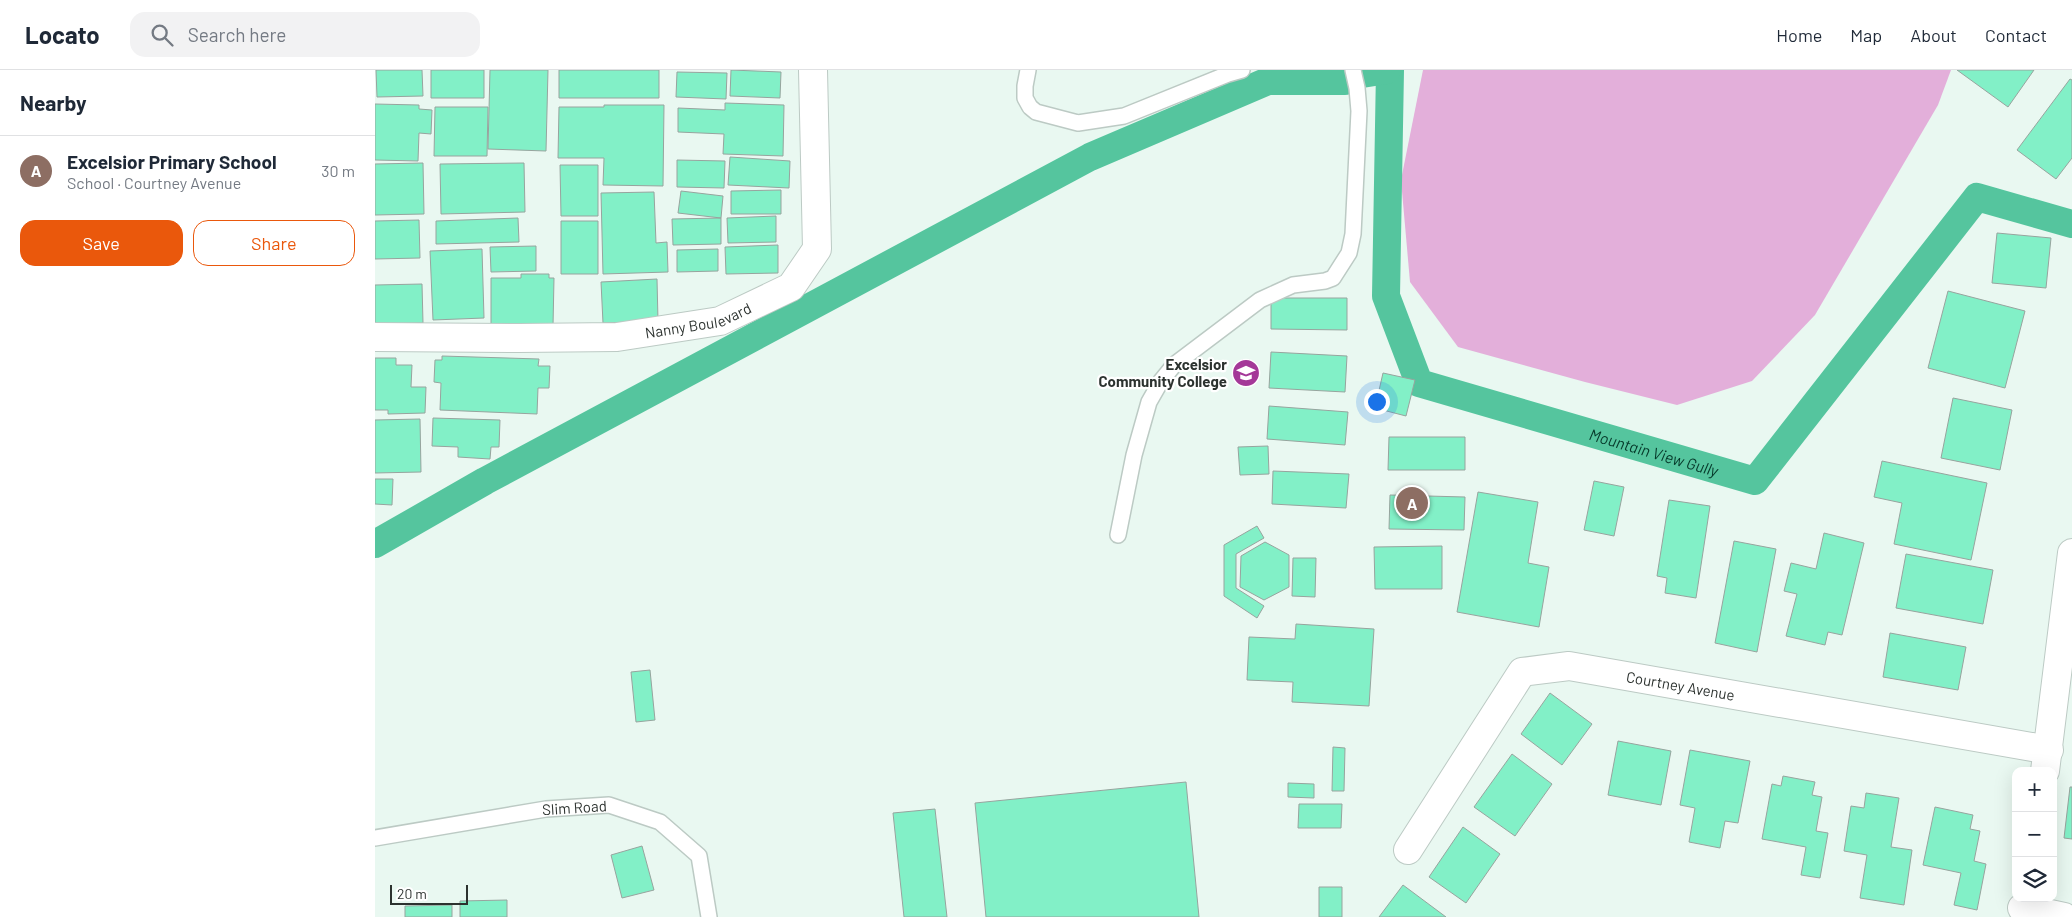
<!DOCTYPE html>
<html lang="en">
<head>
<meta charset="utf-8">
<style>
  :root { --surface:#fff; --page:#f2f2f3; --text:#1f2937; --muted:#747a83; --line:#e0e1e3; --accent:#ea580c }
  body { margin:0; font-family:Barlow,sans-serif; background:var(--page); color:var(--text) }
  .controls { position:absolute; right:15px; bottom:15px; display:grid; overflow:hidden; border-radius:10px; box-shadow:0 5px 20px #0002 }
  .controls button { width:45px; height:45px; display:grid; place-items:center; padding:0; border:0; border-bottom:1px solid var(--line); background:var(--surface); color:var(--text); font:25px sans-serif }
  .scale { position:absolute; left:15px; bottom:12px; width:78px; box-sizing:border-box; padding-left:5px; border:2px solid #2c322f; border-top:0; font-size:14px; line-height:18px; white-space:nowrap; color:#2c322f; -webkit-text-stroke:4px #fff; paint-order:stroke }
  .you { position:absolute; left:1001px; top:331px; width:18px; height:18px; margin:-12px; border:4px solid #fff; border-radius:50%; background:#1a73e8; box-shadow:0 0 0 8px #1a73e833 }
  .badge { display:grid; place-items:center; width:32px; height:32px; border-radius:50%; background:var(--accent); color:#fff; font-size:16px; font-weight:700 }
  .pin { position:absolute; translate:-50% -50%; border:2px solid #fff; box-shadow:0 1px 5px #0006 }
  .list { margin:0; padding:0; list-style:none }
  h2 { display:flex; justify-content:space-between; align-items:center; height:65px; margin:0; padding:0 20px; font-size:21px }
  h2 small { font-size:16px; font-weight:400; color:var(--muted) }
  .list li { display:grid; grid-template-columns:32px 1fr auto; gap:15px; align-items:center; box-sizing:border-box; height:70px; padding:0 20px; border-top:1px solid var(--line) }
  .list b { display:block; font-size:19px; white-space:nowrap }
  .list p { margin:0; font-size:16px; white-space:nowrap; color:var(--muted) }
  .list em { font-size:16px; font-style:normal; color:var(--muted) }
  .actions { display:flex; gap:10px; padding:15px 20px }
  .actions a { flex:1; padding:11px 0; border:1px solid var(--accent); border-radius:15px; text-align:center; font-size:18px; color:var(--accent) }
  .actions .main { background:var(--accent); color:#fff }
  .icon { flex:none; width:28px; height:28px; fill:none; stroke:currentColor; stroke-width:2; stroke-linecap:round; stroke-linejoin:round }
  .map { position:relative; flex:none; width:1697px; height:847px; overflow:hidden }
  header { display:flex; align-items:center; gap:30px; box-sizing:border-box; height:70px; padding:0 25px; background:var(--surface); border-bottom:1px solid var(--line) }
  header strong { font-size:24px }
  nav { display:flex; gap:28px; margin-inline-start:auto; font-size:18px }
  .search { width:350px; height:45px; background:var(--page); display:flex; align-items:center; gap:12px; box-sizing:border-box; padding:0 18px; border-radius:15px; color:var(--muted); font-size:19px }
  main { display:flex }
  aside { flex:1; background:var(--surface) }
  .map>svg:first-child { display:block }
  .green { fill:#e3afda }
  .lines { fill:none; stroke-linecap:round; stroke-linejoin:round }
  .canal { stroke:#55c59e; stroke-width:28 }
  .building { fill:#82f0c7; stroke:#97a49e }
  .lane-casing { stroke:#bccac4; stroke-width:18 }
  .street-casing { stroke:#bccac4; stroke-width:30 }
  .lane { stroke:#fff; stroke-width:15 }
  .street { stroke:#fff; stroke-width:28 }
  .labels { text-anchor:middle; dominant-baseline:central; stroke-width:4.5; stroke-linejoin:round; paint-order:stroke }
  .street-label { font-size:15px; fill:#2c322f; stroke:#fff }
  .poi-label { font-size:15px; font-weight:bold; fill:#2c322f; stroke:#fff; text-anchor:end }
  .water-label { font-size:16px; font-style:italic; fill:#06392a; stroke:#fff }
</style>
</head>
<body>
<header>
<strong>Locato</strong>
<div class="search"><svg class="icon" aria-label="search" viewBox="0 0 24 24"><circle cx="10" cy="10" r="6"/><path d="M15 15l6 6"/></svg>Search here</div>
<nav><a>Home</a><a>Map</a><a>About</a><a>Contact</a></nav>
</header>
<main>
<aside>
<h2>Nearby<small></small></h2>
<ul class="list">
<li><span class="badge" style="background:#8d6e63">A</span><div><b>Excelsior Primary School</b><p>School · Courtney Avenue</p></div><em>30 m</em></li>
</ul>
<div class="actions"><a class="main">Save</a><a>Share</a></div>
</aside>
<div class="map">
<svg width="1697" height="847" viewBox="0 0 1697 847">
  <rect width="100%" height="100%" fill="#e9f8f1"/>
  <path class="green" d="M1048,0h528l-13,35 -123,210 -63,66 -75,24 -92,-23 -127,-35 -48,-65 -9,-102z"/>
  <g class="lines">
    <g class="canal">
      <path id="s1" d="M1015,0l-4,226 33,87 336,98 222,-284 95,27"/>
      <path d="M987,4l25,-4"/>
      <path d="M0,474l110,-63 605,-324 178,-76h77"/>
    </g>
  </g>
  <path class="building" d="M1,0h46l1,26 -46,1z
    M56,0h53v28h-53z
    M115,0h58l-2,81 -58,-2z
    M184,0h100v28h-100z
    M356,0l50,2 -1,26 -50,-2z
    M1582,0h77l-26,37z
    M302,2l50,1 -1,26 -50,-2z
    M1695,9l2,1v78l-16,21 -39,-29z
    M350,33l59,2 -1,51 -60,-2 1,-20 -46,-2v-24l47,2z
    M0,34l44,1v4l13,1 -1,24 -12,-1 -1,28 -43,-1z
    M229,35h60l-1,81 -60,-1 1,-27h-46l1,-51h45z
    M60,37h53l-1,49h-53z
    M355,87l60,4 -1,27 -61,-3z
    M302,90l48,1 -1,27 -47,-1z
    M48,93l1,51 -49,1v-51z
    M149,93l1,49 -84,2 -1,-50z
    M185,95h38v51h-37z
    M406,120v24h-50v-23z
    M306,121l42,5 -2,22 -43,-5z
    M279,122l2,51 11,-1 1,30 -65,2 -2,-81z
    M401,146v26l-48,1 -1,-25z
    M143,148l1,24 -83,2v-23z
    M346,148v26l-48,1 -1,-26z
    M44,150l1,38 -45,1v-38z
    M186,151h37v53h-37z
    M1622,163l54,5 -5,50 -54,-5z
    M403,175v28l-52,1 -1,-27z
    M161,176v25l-45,1 -1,-25z
    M107,179l2,69 -51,2 -3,-69z
    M343,179v22l-41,1v-22z
    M146,204h28v4h5l-1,48h-62v-48h30z
    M282,209l1,42 -55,2 -2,-41z
    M47,214l1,39 -48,1v-39z
    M1573,221l77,20 -20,77 -77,-20z
    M896,228h76v32l-76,-1z
    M896,282l76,4 -2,36 -76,-4z
    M67,286l97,3 -1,7h12l-1,22h-11l-1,26 -97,-4 1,-27 -7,-1 1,-22h7z
    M0,288h21v7h16l-1,22h15l-1,26 -37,1v-4h-13z
    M1008,303l32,7 -9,36 -31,-8z
    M1578,328l59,12 -12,60 -59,-12z
    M894,336l79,6 -3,33 -78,-6z
    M58,348l67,2 -1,27h-8l-1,12 -32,-2v-10l-26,-1z
    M45,349l1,53 -46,1v-53z
    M1014,367h76v33h-77z
    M893,376l1,28 -29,1 -2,-28z
    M1507,391l105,22 -16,77 -77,-16 8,-41 -28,-6z
    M898,401l76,3 -3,34 -74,-4z
    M0,409h18l-1,26 -17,-1z
    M1219,411l30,6 -10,49 -30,-6z
    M1103,422l60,10 -10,61 21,4 -10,60 -82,-15z
    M1015,425l75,2 -1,33 -75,-1z
    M1294,430l41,6 -14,92 -31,-5 2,-15 -10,-2z
    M882,456l7,12 -28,16v34l28,18 -7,12 -33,-22v-51z
    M1449,463l40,10 -22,92 -14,-3 -3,13 -39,-9 11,-42 -13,-3 7,-28 25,6z
    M1359,471l42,8 -19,103 -42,-9z
    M890,472l24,13v32l-25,13 -24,-13 1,-31z
    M1067,476v43h-67l-1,-42z
    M1531,484l87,16 -10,54 -87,-16z
    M918,488h23l-1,39 -23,-1z
    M921,554l78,5 -5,77 -77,-4 1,-20 -46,-2 2,-43 46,2z
    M1515,563l76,14 -8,43 -75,-13z
    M275,600l5,50 -19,2 -5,-50z
    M1175,623l42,31 -30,41 -41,-31z
    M1243,671l53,10 -10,54 -53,-10z
    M958,677l12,1 -1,43h-12z
    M1315,680l60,11 -12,62 -13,-2 -5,27 -31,-6 6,-34 -15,-3z
    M1137,684l40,30 -37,52 -41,-29z
    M1408,706l32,6 -3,13 10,2 -6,34 12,2 -8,45 -19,-3 5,-28 -44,-8 10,-55 9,2z
    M811,712l13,135h-213l-11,-114z
    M913,713l26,1v14l-26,-1z
    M1695,717h2v52l-8,-1z
    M1491,723l33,5 -8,49 21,3 -8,55 -44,-7 7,-43 -23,-4 7,-45 13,2z
    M924,734h43l-1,24h-43z
    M1560,737l38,8 -3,14 10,2 -6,30 12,3 -9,46 -23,-5 7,-32 -38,-8z
    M560,739l12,108h-43l-11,-104z
    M1088,757l37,27 -34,49 -37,-26z
    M267,776l12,44 -32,8 -11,-43z
    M1028,815l43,32h-67z
    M944,817h23v30h-23z
    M132,830v17h-47v-16z
    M77,835v12h-47v-11z"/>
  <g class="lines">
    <g class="lane-casing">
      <g id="lane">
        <path d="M653,0l-3,16v12l5,9 6,5 42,11 46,-7 104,-42 14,-4"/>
        <path d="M743,465l16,-80 15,-53 12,-21 13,-16 86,-65 33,-15 32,-4 8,-3 16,-25 4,-19 6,-123 -2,-23 -4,-18"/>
        <path id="s2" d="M0,768l171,-29 63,-4 51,17 39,34 10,61"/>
      </g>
    </g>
    <g class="street-casing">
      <g id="street">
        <path id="s3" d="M0,267l144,1 98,-1 103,-16 71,-34 26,-38 -4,-179"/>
        <path d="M1670,701l27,-218"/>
        <path id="s4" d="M1033,780l114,-178 47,-6 480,84"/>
        <path d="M1647,838l42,9"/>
      </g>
    </g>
    <use href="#lane" class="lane"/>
    <use href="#street" class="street"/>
  </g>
  <defs>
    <g id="school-disc" transform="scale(1.4375)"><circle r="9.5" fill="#a43898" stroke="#fff"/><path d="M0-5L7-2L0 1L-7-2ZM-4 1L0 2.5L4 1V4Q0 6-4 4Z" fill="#fff"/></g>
  </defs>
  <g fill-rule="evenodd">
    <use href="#school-disc" x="871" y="303"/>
  </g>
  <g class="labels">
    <g class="street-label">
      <text stroke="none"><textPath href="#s3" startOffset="325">Nanny Boulevard</textPath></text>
      <text stroke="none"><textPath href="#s4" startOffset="372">Courtney Avenue</textPath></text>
      <text stroke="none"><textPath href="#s2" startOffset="202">Slim Road</textPath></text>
    </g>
    <g class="poi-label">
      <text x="852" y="294">Excelsior<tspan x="852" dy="17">Community College</tspan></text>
    </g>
    <g class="water-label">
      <text stroke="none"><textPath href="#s1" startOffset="564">Mountain View Gully</textPath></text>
    </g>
  </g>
</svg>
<div class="controls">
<button>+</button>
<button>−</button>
<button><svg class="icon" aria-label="layers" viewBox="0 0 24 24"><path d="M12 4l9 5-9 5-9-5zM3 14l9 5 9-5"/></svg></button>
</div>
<div class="scale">20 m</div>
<div class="you"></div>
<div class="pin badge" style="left:1037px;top:433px;background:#8d6e63">A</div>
</div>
</main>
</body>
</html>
